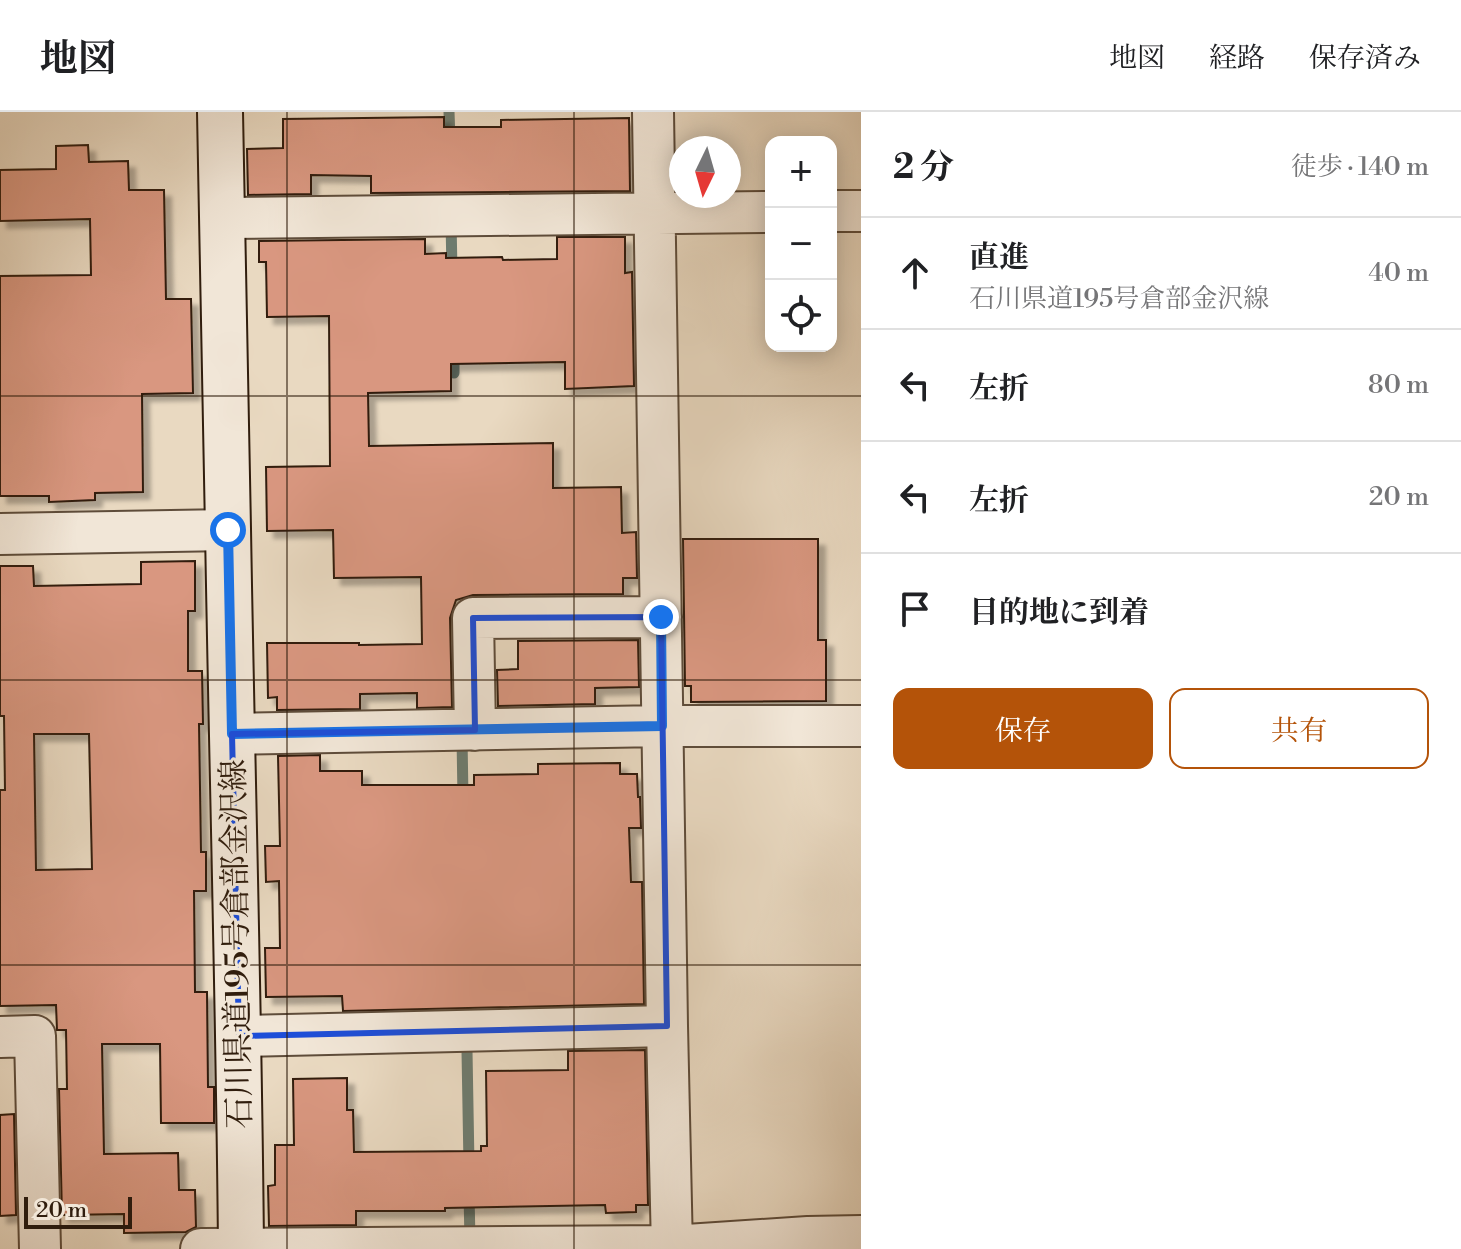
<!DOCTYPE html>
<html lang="ja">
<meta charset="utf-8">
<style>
:root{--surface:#fff;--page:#f6f6f6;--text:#202124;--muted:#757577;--line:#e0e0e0;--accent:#b45309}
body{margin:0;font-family:"Libre Bodoni","Noto Serif JP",serif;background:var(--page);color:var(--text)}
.controls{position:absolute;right:24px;top:24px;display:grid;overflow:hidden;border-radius:16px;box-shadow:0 4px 20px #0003}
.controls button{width:72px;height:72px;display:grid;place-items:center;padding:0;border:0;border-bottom:2px solid var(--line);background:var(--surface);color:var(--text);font:40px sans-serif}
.compass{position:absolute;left:669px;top:24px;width:72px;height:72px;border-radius:50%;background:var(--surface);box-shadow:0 4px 20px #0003;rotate:185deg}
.scale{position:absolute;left:24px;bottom:20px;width:108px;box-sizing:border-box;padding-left:8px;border:4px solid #301d0d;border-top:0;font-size:22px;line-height:28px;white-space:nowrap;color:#301d0d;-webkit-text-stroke:6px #f1e6d7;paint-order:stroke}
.stop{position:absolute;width:24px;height:24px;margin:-18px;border:6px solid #1a73e8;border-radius:50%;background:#fff}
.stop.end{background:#1a73e8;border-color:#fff;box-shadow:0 2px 8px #0008}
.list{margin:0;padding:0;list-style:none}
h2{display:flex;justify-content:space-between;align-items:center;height:104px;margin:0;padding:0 32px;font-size:34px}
h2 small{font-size:26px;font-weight:400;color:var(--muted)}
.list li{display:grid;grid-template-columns:52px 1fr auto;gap:24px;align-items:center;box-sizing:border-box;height:112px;padding:0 32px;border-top:2px solid var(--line)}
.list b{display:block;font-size:30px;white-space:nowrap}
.list p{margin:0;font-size:26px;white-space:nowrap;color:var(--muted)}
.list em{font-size:26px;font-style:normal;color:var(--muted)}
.actions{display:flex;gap:16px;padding:24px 32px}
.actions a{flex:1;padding:18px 0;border:2px solid var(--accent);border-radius:16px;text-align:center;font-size:28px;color:var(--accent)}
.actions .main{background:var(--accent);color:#fff}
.icon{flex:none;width:44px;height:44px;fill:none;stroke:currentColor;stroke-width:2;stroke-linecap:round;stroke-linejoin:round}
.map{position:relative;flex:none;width:861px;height:1137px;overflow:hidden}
header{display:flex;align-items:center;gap:48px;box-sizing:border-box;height:112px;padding:0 40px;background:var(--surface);border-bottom:2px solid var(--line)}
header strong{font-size:38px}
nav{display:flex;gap:44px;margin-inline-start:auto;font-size:28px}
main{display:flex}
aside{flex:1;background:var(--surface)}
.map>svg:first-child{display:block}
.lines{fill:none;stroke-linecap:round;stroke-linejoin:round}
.stream{stroke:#6e7b6e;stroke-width:11}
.building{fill:#d99780;stroke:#301d0d;stroke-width:2;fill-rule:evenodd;filter:url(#shadow)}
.street-casing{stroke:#5e4c3a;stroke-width:44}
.secondary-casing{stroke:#301d0d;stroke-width:48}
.street{stroke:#f1e6d7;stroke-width:40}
.secondary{stroke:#f1e6d7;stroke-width:44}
.route{stroke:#1a73e8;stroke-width:10}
.marked{fill:none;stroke:#1d4ed8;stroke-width:6;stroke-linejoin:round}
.grid{fill:none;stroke:#301d0d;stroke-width:2;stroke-opacity:0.55}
.labels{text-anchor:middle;stroke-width:6;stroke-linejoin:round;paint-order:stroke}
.street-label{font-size:32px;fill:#301d0d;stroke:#f1e6d7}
</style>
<header>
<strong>地図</strong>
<nav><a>地図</a><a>経路</a><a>保存済み</a></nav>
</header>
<main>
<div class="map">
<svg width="861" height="1137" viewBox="0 0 861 1137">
<defs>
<filter id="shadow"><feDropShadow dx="7" dy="7" stdDeviation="2" flood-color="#0004"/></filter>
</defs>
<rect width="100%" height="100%" fill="#e9d9c1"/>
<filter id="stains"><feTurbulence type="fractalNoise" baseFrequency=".0025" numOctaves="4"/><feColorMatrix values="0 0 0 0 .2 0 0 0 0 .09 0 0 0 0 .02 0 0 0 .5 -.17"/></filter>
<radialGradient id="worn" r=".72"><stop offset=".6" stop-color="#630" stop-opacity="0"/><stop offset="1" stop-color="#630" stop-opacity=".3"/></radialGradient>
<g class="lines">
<path class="stream" d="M 449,0 L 450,27
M 451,109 L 452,159
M 454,237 L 454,261
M 462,626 L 463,685
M 466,882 L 469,1053
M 469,1082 L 470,1129"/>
</g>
<path class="building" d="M 444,5 L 444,15 L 501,15 L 501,8 L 629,6 L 630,79 L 371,81 L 371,64 L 311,63 L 311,82 L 248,83 L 247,37 L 283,36 L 283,7 Z
M 88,33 L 89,50 L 128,49 L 129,78 L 164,78 L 166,187 L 191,187 L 193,281 L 142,282 L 143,380 L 95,381 L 95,388 L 49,390 L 49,384 L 0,384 L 0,164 L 91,163 L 90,107 L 0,109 L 0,58 L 56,57 L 56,34 Z
M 557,125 L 625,125 L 625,161 L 632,160 L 634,274 L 565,277 L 565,250 L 451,252 L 451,279 L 368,281 L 369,334 L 553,331 L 553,376 L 621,375 L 622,421 L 636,420 L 637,466 L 623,466 L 623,482 L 473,483 L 456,488 L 450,506 L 452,595 L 417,596 L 417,581 L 360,582 L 360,597 L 277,598 L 277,585 L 268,586 L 267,531 L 359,531 L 359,533 L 422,532 L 421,465 L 334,466 L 333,418 L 267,419 L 266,355 L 330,354 L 329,204 L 267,205 L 266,150 L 259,150 L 259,129 L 425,127 L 425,142 L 446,141 L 446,146 L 502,145 L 503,148 L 557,147 Z
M 683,427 L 818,427 L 818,528 L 826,528 L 826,589 L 691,590 L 691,574 L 685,574 Z
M 195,449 L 195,499 L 188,499 L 188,559 L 202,559 L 203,612 L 199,612 L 201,740 L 206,740 L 206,779 L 194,779 L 195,880 L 207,880 L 208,975 L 214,975 L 214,1011 L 161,1011 L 160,932 L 102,932 L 104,1042 L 178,1041 L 179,1078 L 195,1078 L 196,1115 L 186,1120 L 124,1121 L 124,1102 L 62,1103 L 59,977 L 67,977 L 66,918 L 57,918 L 56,893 L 0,894 L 0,678 L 5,678 L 4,604 L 0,604 L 0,454 L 33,454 L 34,474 L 141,472 L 141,450 ZM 34,622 L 89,622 L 92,757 L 36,758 Z
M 638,528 L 639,575 L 595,576 L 595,592 L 498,594 L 497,558 L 518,557 L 518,529 Z
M 320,643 L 320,659 L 362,659 L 362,673 L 474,673 L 474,663 L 538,662 L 538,652 L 620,651 L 620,662 L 637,662 L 638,685 L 640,685 L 641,716 L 629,716 L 631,770 L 642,770 L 644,892 L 343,899 L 342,884 L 266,885 L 265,836 L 280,836 L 279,769 L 266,770 L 265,734 L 280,734 L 278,644 Z
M 645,938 L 648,1093 L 636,1093 L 636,1100 L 606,1101 L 605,1093 L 445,1096 L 445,1099 L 356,1099 L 356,1113 L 269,1114 L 268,1074 L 275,1073 L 275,1033 L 294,1033 L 293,967 L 347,966 L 347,998 L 353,998 L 354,1040 L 481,1039 L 481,1034 L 487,1034 L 486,959 L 568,958 L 568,939 Z
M 14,1002 L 16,1103 L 0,1104 L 0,1003 Z"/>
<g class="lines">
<g class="street-casing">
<path id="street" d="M 653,0 L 667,914 L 672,1137
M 831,99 L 861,99
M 223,106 L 771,100
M 0,422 L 228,418
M 475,618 L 473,506 L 661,505
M 232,622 L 662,614 L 861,614
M 239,924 L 667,914
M 0,925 L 35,924 L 40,1137
M 201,1137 L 672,1134 L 808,1125 L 861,1124"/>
</g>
<g class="secondary-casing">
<path id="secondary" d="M 220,0 C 223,139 226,278 228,417 C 232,657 239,897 241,1137"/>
</g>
<use href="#street" class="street"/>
<use href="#secondary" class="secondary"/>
</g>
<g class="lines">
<path class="route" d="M 228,418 L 232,622 L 662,614 L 661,505"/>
</g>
<path class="marked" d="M 661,505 L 667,914 L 239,924 L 232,622 L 475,618 L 473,506 Z"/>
<path class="grid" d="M 287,0 L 287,1137M 574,0 L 574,1137M 0,284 L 861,284M 0,568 L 861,568M 0,853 L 861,853"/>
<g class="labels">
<g class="street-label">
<text transform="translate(236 832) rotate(-91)" y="11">石川県道195号倉部金沢線</text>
</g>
</g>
<rect width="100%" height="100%" filter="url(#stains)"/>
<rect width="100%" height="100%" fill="url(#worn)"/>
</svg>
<div class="controls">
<button>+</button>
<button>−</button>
<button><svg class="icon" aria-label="locate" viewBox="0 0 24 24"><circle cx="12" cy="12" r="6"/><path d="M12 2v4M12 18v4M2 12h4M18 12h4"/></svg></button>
</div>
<svg class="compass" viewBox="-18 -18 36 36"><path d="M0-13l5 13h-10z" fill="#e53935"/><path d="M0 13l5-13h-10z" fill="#757577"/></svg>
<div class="scale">20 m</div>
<div class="stop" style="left:228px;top:418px"></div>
<div class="stop end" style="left:661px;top:505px"></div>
</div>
<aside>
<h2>2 分<small>徒歩 · 140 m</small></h2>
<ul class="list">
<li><svg class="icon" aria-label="ahead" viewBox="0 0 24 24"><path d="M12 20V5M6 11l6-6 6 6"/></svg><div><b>直進</b><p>石川県道195号倉部金沢線</p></div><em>40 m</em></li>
<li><svg class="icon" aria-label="left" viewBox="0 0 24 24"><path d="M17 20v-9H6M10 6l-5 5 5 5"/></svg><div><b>左折</b></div><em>80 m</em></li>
<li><svg class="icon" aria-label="left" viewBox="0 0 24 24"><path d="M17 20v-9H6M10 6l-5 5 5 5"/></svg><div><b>左折</b></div><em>20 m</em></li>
<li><svg class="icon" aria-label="arrive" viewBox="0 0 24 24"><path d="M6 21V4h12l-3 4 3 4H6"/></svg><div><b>目的地に到着</b></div></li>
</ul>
<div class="actions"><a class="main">保存</a><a>共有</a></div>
</aside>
</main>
